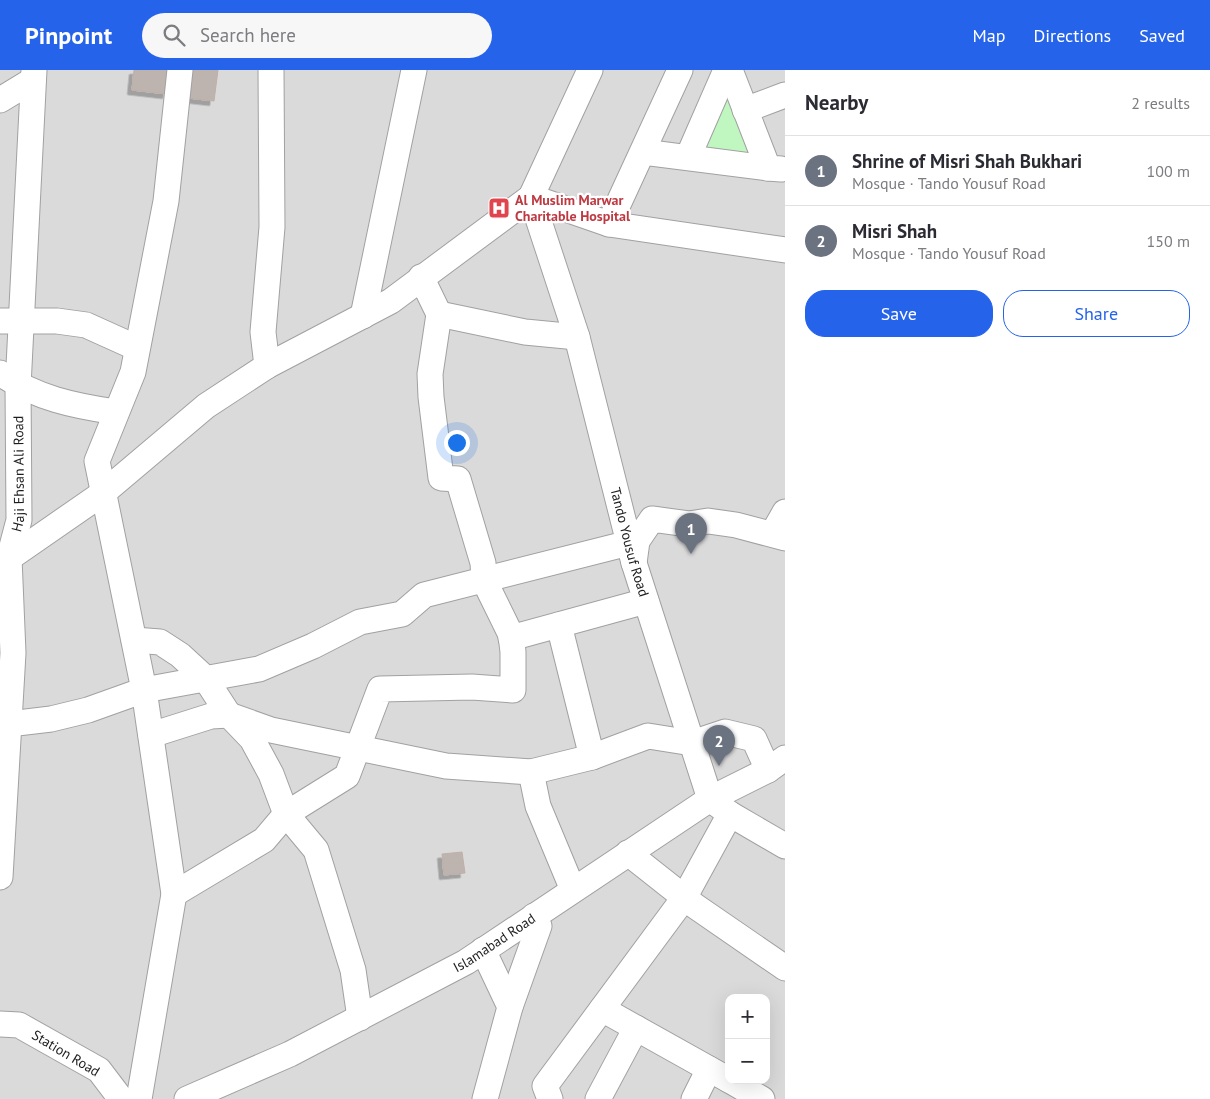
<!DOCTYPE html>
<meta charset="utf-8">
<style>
:root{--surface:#fff;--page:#f7f7f7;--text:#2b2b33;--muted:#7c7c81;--line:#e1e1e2;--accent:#2563eb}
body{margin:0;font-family:"PT Sans",sans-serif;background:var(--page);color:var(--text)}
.controls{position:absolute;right:15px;bottom:15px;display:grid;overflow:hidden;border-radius:10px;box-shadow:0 5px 20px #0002}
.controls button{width:45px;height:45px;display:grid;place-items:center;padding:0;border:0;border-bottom:1px solid var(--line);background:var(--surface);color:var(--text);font:25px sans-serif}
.you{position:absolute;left:456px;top:372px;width:18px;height:18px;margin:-12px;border:4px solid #fff;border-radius:50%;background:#1a73e8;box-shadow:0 0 0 8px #1a73e833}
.badge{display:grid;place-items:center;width:32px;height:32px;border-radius:50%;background:var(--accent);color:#fff;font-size:16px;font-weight:700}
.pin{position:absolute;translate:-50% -41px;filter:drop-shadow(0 1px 2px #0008)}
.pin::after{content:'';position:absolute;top:26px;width:18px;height:15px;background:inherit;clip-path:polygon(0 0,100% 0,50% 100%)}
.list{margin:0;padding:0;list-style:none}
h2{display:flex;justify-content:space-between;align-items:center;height:65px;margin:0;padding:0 20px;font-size:21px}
h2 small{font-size:16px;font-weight:400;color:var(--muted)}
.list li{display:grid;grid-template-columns:32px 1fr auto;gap:15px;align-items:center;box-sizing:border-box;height:70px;padding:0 20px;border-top:1px solid var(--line)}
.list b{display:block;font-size:19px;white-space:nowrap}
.list p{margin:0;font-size:16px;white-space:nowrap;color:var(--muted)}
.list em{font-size:16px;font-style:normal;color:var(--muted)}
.actions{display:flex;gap:10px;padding:15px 20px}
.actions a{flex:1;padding:11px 0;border:1px solid var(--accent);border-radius:20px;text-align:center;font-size:18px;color:var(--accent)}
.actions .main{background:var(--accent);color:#fff}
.icon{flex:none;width:28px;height:28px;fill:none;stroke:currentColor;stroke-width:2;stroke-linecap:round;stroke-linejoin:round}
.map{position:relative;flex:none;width:785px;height:1029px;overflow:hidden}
header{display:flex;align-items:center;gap:30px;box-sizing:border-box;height:70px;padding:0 25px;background:var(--accent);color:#fff}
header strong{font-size:24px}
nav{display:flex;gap:28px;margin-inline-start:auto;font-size:18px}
.search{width:350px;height:45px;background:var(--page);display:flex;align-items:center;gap:12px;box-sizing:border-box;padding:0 18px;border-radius:28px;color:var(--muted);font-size:19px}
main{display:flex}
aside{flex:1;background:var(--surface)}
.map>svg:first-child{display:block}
.residential{fill:#dbdada;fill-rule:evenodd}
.park{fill:#c0f7c0}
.building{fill:#beb4af;stroke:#bfafa6;filter:url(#shadow)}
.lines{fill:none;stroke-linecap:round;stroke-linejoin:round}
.minor-casing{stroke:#a1a1a1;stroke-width:27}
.minor{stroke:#fff;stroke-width:25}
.labels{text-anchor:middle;stroke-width:4.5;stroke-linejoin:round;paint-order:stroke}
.health-label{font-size:14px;font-weight:bold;fill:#be3a42;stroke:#fff;text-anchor:start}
.street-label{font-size:14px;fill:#1d1d1d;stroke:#fff}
</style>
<header>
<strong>Pinpoint</strong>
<div class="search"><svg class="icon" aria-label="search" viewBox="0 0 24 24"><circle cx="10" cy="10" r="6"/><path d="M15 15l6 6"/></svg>Search here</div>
<nav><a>Map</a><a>Directions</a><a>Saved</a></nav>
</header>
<main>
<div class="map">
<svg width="785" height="1029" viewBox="0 0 785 1029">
<defs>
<filter id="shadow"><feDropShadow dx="-4.5" dy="4.5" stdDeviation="0" flood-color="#0004"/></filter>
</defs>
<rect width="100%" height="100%" fill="#eee9e3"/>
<path class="residential" d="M 0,0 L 785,0 L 785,1029 L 0,1029 ZM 729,928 L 766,928 L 766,1010 L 729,1010 Z"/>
<path class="park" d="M 726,0 L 768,98 L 688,87 Z"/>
<path class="building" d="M 134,0 L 170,0 L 167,24 L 132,20 Z
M 191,0 L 218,0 L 214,31 L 188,28 Z
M 462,782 L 465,803 L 444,805 L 442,784 Z"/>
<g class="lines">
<g class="minor-casing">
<g id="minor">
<path d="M 730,0 L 768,98 L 781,99"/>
<path d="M 0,30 L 33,10"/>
<path d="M 745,40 L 785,25"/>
<path d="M 643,82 L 768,98"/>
<path d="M 688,87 L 726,0"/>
<path id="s1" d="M 531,127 L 577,267 L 634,493 L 710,729 L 730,744 L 785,776"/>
<path d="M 531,127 L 609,154 L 785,180"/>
<path d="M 609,154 L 680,0"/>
<path d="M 439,244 L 525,262 L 577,267"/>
<path d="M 363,246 L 414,0"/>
<path d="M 0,251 L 57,251 L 86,255 L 137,278"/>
<path d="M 267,296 L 263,262 L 272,157 L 271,0"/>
<path d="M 0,303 C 35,328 75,336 116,342"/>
<path d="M 773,463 L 785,442"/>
<path d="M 2,493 L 103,423 L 206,336 L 267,296 L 391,231 L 531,127 L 590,0"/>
<path d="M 634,493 L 637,471 L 652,449 L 689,454 L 708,451 L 736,455 L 785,468"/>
<path d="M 559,555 L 592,687"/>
<path d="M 511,568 L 646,531"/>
<path d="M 134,570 L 160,572 L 180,585 L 205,608 L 229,645 L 252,669 L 271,704 L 286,744 L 316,780 L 353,900 L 360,948"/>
<path d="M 0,655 L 51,649 L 88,640 L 144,620 L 259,599 L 313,576 L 360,552 L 402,544 L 424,525 L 629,473"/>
<path d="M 151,665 L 211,646 L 229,645 L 271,660 L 300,666 L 446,696 L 531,702 L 592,687 L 648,666 L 692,673 L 725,662 L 754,669 L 768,700"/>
<path d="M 531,702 L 538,736 L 573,820"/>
<path d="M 628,783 L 695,836 L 785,898"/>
<path id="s2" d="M 0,807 L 13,583 L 9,488 L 19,450 L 18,316 L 34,0"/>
<path d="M 174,824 L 264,770 L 286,744 L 347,706 L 380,619 L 472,617 L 513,620 L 513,582 L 511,565 L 484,510 L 483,493 L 458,409 L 441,408 L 431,327 L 430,304 L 439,244 L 421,207"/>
<path d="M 483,880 L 510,937 L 485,1029"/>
<path d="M 510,937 L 539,856 L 534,846"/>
<path d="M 602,939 L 729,1010"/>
<path d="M 0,954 L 19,955 L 99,1000 L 121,1029"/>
<path d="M 729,1010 L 762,1029"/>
<path d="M 139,1029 L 174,824 L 144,620 L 97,391 L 133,302 L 166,131 L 180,0"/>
<path id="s3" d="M 187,1029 L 290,984 L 466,892 L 710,729 L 768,700 L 785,688"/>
<path d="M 550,1029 L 545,1016 L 684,828 L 730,744"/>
<path d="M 598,1029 L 636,958"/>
<path d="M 694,1029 L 709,999"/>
</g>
</g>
<use href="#minor" class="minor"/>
</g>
<defs>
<g id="hospital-square" transform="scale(1.125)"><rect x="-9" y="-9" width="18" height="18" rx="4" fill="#e0444e" stroke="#fff"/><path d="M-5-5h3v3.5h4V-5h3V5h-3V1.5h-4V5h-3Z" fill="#fff"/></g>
</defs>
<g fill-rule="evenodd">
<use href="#hospital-square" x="499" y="138"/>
</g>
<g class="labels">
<g class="health-label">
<text x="515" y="135">Al Muslim Marwar<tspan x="515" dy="16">Charitable Hospital</tspan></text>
</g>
<g class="street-label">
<text dy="5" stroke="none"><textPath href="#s2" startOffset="405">Haji Ehsan Ali Road</textPath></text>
<text dy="5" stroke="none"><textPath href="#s1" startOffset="359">Tando Yousuf Road</textPath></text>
<text dy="5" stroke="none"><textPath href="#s3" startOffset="345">Islamabad Road</textPath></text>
<text transform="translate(66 983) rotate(31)" y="5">Station Road</text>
</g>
</g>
</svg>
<div class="controls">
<button>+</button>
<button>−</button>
</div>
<div class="you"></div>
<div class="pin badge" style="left:691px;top:484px;background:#6b7280">1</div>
<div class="pin badge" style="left:719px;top:696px;background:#6b7280">2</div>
</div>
<aside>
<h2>Nearby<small>2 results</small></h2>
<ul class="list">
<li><span class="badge" style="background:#6b7280">1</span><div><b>Shrine of Misri Shah Bukhari</b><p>Mosque · Tando Yousuf Road</p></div><em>100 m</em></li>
<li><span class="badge" style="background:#6b7280">2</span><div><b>Misri Shah</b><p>Mosque · Tando Yousuf Road</p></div><em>150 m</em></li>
</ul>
<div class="actions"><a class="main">Save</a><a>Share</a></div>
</aside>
</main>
